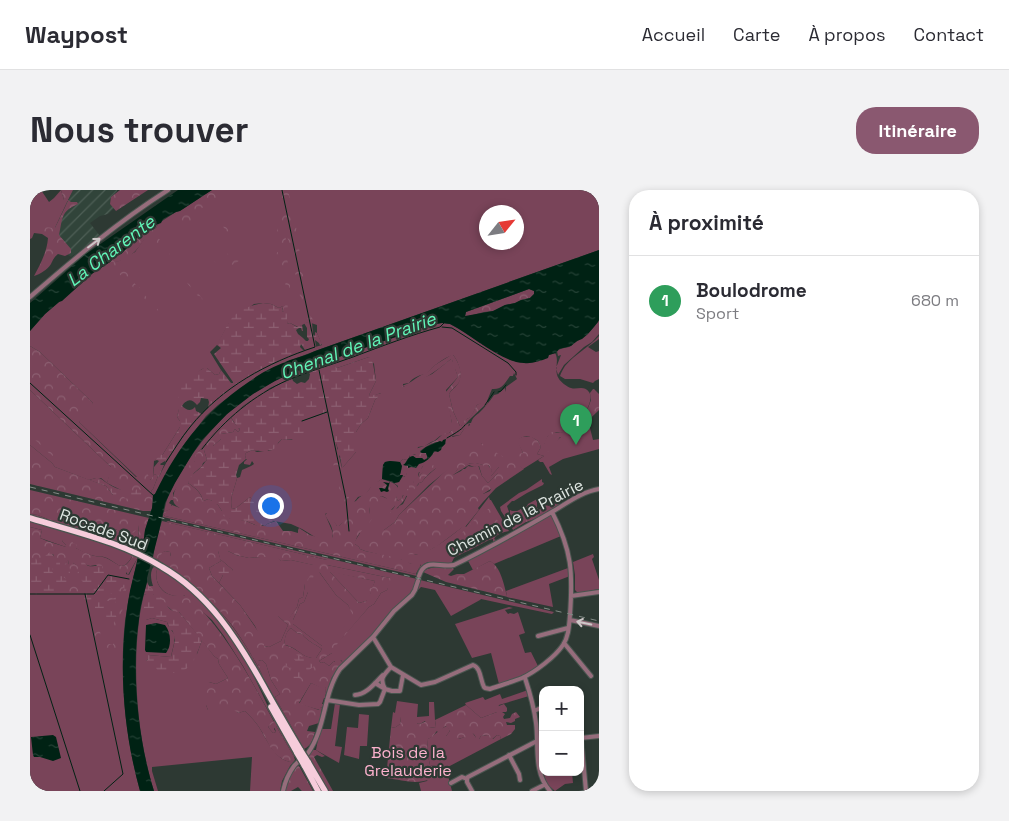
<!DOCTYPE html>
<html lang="fr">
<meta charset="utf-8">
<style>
:root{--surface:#fff;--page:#f2f2f3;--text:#2b2b33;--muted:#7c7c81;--line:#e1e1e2;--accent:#8a5870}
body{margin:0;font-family:"Space Grotesk",sans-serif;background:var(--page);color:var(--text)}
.controls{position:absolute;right:15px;bottom:15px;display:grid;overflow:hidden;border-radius:10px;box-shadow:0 2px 8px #0003}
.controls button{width:45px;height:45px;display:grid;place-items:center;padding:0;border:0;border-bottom:1px solid var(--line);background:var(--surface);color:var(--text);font:25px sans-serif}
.compass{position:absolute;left:449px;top:15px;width:45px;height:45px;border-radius:50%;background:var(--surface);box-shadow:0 2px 8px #0003;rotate:60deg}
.you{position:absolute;left:240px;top:315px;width:18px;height:18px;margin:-12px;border:4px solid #fff;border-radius:50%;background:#1a73e8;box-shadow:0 0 0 8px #1a73e833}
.badge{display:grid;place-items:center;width:32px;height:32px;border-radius:50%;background:var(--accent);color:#fff;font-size:16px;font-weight:700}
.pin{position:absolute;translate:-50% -41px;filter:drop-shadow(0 1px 2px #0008)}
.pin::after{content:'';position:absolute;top:26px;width:18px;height:15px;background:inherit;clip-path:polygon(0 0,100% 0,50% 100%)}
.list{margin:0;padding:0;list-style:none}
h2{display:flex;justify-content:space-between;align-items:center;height:65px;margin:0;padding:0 20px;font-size:21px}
h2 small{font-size:16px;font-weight:400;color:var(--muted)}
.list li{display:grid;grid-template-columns:32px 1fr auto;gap:15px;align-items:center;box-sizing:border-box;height:90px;padding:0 20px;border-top:1px solid var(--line)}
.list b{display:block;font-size:19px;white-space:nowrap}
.list p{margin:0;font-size:16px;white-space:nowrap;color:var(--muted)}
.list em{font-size:16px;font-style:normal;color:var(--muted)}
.map{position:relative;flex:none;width:569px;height:601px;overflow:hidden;border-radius:20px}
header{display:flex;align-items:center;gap:30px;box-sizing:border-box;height:70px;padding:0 25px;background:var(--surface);border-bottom:1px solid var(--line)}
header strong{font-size:24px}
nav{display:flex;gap:28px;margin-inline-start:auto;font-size:18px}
.intro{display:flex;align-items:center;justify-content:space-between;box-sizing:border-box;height:120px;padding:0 30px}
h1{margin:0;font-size:35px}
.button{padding:12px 22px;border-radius:20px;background:var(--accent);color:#fff;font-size:18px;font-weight:700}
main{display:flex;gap:30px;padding:0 30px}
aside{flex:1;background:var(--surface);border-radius:20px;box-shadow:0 2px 8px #0003}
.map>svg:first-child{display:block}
.industrial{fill:url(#industrial-furrows)}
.green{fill:#794459;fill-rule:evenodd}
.forest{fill:url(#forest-crowns);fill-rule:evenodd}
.wetland{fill:url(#wetland-marsh)}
.water{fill:url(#water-ripples);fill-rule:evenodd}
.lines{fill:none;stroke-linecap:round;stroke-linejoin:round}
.stream{stroke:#002214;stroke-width:1}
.minor-casing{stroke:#49554f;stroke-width:6}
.highway-casing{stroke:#49554f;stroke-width:8}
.minor{stroke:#966d7c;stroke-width:4}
.highway{stroke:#f6ccdb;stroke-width:5.5}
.rail{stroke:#828b86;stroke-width:1;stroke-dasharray:6 6;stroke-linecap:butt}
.highway-bridge-casing{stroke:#49554f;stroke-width:8;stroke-linecap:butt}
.highway-bridge{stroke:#f6ccdb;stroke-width:5.5}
.oneway{stroke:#cdc8c8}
.labels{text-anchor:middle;stroke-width:4.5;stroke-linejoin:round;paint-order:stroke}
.street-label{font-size:16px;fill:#dfe6e2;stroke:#2d3933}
.park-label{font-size:16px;fill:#fdb2ce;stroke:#2d3933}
.water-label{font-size:18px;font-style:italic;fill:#61f6b8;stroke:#2d3933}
</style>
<header>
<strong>Waypost</strong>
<nav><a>Accueil</a><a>Carte</a><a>À propos</a><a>Contact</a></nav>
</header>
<div class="intro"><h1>Nous trouver</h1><a class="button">Itinéraire</a></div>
<main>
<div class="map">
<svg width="569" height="601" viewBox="0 0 569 601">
<defs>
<pattern id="industrial-furrows" width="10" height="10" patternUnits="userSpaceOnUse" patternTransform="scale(1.25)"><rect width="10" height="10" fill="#31443a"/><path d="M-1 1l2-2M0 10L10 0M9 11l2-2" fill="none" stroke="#4e5f56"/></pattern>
<pattern id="forest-crowns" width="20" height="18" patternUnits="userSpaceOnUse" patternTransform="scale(1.25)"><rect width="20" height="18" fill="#794459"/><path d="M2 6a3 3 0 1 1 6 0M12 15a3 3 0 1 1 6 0" fill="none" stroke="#8c5f71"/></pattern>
<pattern id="wetland-marsh" width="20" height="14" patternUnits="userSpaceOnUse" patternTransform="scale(1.25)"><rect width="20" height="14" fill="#794459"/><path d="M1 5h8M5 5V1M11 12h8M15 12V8" fill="none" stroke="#8c5f71"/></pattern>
<pattern id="water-ripples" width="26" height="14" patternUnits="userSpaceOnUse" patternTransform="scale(1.25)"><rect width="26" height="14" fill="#002214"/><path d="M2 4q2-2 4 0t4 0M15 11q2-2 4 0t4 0" fill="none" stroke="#254236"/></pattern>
</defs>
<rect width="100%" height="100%" fill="#2d3933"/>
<path class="industrial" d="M 43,0 L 87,0 L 87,1 L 81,7 L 80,14 L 84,18 L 78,24 L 70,26 L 60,33 L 70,46 L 41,67 L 33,61 L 23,42 Z"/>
<path class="green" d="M 10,0 L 11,0 L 19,12 L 24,8 L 31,0 L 34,10 L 38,10 L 23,42 L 0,41 L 0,6 Z
M 182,0 L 563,0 L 569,13 L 569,60 L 285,161 L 259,171 L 229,185 L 188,215 L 176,226 L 153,256 L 125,304 L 123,305 L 121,301 L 123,299 L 128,286 L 129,287 C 153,236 196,193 248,170 C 262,164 277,159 292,155 L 287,143 L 287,135 L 278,132 L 268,137 L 260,133 L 257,134 C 258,125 252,125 253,116 L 249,118 L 241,114 L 233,113 L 224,114 L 199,133 L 187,155 L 180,162 L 191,180 L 189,184 L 185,185 L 177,178 L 172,179 L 166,184 L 149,211 L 149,219 L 147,227 L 150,231 L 150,237 L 133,264 L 124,271 L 123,287 L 120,290 L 107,287 L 49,232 L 63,213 L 10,162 L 0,156 L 0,141 L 15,124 L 63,83 L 80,72 L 89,71 L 105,62 L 120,41 L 126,38 L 129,33 L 146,22 L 150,21 ZM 457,22 L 487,22 L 487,52 L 457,52 Z
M 569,130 L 569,144 L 562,152 L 554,157 L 534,175 L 528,185 L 526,178 L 531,165 L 528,166 L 527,161 C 531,158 535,158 539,157 C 541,156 544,153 546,152 C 555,146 563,140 569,130 Z
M 412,133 L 420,134 L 429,139 L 467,163 L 519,165 L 525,163 C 530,171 523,180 529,189 C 530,191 537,197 541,198 C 547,200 554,195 559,202 C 565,210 552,230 545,236 C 541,239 536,241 531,243 L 526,242 L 518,246 L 514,255 L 525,252 L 532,246 L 541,245 L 551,238 L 558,230 L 563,250 L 569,249 L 569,259 L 533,269 L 519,277 L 522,285 L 520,284 L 513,272 L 510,272 L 508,270 L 514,266 L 507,264 L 511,257 L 508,251 C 502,246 492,244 488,251 L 493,263 C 491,269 487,275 494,279 L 466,298 L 453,312 L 453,304 L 460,301 L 468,283 L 458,293 L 452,286 L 449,276 L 444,277 L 439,275 L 421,286 C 427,279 436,272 446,273 C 450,274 453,275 458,275 L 462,280 L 461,286 L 469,277 L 451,253 L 399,295 L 369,325 L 365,332 L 354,340 C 361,345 378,362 384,364 C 395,367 426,343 434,335 L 436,337 L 459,307 L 460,310 L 461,310 L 479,341 C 473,342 467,344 464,349 L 466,350 L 463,352 L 463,349 L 459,350 L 438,361 C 437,361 425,367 424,368 L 421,374 L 398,372 L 394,374 L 388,380 L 391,375 L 389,373 L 381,374 L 372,370 L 335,361 L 330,359 L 329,357 L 325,354 L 325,351 L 330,343 L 324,335 L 322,335 L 324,332 L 322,325 L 323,323 L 339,324 L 340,317 L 351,306 L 358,309 L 365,316 L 361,320 L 368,318 L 369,316 L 373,314 L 377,306 L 373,305 L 372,308 L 368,311 L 366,307 L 368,296 L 364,293 L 369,292 L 373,286 L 375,287 L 377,283 L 380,282 L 384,292 L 377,302 L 388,295 L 389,293 L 392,292 C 395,287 401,283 406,278 C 400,280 392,281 389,287 L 388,287 C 390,278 397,271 403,264 L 403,263 L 413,256 L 422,247 L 430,245 L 434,239 L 440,235 L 439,233 L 441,233 C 443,227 445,226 449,223 C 454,218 460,211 464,205 L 468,204 L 475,198 L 476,202 L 476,197 L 487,189 L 484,183 L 483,186 L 480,186 C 475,193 472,200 462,199 L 457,211 L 447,215 C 444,220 443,227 437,229 L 431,236 L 430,236 L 423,221 L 419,204 C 421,200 425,198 427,195 C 434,187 429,172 423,165 C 414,168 402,176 397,184 C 391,184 382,188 379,193 L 373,194 L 373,197 L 402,184 L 421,169 L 422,169 L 428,187 L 416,200 L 422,233 L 422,240 L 419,243 L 410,246 L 404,251 L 401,252 L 395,256 L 388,257 L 386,264 L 379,266 L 380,267 L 377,270 L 373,269 L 370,272 L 360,271 L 355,272 L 353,275 L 352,289 L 342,296 L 335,305 L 328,307 L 315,324 L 315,330 L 309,336 L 307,336 L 297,323 L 295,324 L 303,343 L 302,348 L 290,349 L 285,347 L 272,339 L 261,334 L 244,331 L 236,329 L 230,325 L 226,315 L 220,307 L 206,318 L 202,319 C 199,308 205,298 207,288 L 210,287 L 212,280 L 221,276 L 224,274 L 222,271 L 220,275 L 214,274 L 214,272 L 217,269 L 216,269 L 215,265 L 216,263 L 222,260 L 227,262 L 242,260 L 252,249 L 262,250 L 272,231 L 298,222 L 310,278 L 313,277 L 326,262 L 326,242 L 331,234 L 338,228 L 345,210 L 351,203 L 340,207 L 339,205 L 346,191 L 344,174 L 339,167 L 307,178 L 302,175 L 298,175 L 278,182 L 273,183 L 240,198 L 213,216 L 187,239 L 166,265 L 165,271 L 143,303 L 143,310 L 141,310 L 139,313 L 142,315 L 141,315 L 141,319 L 134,322 C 137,303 148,287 158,271 C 182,234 216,202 258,185 C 272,179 288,175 304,169 C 336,157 368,146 400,135 Z
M 569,146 L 569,149 L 558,157 L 566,162 L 569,161 L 569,189 L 565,191 L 563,193 L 550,189 L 535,189 L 530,186 C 531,183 533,179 535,176 C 545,164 559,157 569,146 Z
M 0,200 L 82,278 L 77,293 L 71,288 L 66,288 L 59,290 L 25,277 L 22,273 L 0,255 Z
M 512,289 L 512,292 L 514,293 L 513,295 L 497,303 L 484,311 L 482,311 L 477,316 L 480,325 L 480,320 L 482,321 L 487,321 L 497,316 L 498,318 L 496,327 L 496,332 L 483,340 L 482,338 L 488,331 L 488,325 L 485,324 L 477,330 L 471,321 L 470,317 L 489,303 L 496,300 Z
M 0,324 L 8,325 L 20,330 L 33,331 L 78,342 L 85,339 L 93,342 L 109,333 L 108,349 L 104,354 L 104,359 L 75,348 L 0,325 Z
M 133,324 L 135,326 L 386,384 L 387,386 L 133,327 Z
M 520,324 L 523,326 L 531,346 L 464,374 L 460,371 L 443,380 L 437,369 Z
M 0,331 L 41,343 L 100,363 L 103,365 C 91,386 88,371 74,367 C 71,366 68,367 65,366 C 60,365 51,362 46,358 C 41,354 42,352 34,350 L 32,351 L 36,355 L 36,357 L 10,348 L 12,340 L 0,337 Z
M 138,331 L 387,389 L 387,390 L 383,401 L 363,420 L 339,449 L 313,473 L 311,470 L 303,472 L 299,476 L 294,472 L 291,473 L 289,471 L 302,463 L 302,459 L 339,417 L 344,414 L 351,403 L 357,400 L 360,388 L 297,375 L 297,370 L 136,332 Z
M 135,361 L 140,362 L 141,367 L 137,374 C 153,386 170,399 184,415 C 204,435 220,461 233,486 L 230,477 L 228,474 L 228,471 L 232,470 L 236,474 L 241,490 L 250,504 L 245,507 L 274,559 L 273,559 C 245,511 221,459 184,416 C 168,398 148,383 128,370 L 131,363 Z
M 188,361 L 198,361 L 206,365 L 219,368 L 230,367 L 248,367 L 251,371 L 261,370 L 284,375 L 306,405 L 318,415 L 324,426 L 299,455 L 297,457 L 292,456 L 263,434 L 263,430 L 270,414 L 274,412 L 278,402 L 275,394 L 273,407 L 269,409 L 267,417 L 259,429 L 248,426 L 258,435 L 251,451 L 239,457 L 234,456 L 225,436 L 210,415 L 189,393 L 193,385 L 203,380 L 190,369 Z
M 563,364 L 564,367 L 562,369 L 569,390 L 569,399 L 548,403 L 545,400 L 545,385 L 543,372 Z
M 108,367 C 103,389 98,409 95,431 C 89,488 95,546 110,601 L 0,601 L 0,369 L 96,382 L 96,384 L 99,385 Z
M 128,377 C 165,399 195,433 216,471 C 225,488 233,506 241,523 C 248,538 257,552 265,567 L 264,567 L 246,536 L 244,539 L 246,542 L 243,543 L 238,537 L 244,531 L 213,476 L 194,446 L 182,430 L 154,405 C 150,405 144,406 141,405 C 129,401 123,388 128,377 Z
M 538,378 L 540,386 L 519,394 L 523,417 L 477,407 L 476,401 Z
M 299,381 L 345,391 L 339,408 L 336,411 L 329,413 Z
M 390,390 L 524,422 L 522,424 L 451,409 L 450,410 L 421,426 L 405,400 L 391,397 L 388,400 Z
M 114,404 L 116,405 L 116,430 L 122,428 L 137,432 C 138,437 142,440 144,444 C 146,451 142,460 141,467 L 118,465 L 118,469 L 116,471 L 167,464 L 172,450 L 184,466 L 188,469 L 189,474 L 198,488 L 186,494 L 179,492 L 176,515 L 178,520 L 205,520 L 208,523 L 215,521 C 220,526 225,531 229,537 C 237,550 244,568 260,572 L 260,576 L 252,591 L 250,601 L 220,601 L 222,567 L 122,577 L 122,581 L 128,601 L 124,601 C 108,550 102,484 109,431 C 110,422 112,413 114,404 Z
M 479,417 L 483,418 L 475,420 L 478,424 L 480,423 L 484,424 L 488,422 L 495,443 L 489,445 L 495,463 L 501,462 L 508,476 C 498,486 482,490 469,494 L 461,463 L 442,468 L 425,434 Z
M 261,438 L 267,443 L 272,444 C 277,451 285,454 292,459 L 286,468 C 272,469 269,458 255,455 C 254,449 256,441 261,438 Z
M 281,493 L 293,498 L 295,496 L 296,498 L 295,508 L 294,508 L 292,514 L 294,514 L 292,518 L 291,517 L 290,520 L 269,514 Z
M 498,500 L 499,506 L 469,515 L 467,522 L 451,528 L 436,515 L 435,513 L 453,507 L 455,510 L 470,504 L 472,509 Z
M 367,511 L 388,514 L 387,527 L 399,526 L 399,512 L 404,512 L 405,530 L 406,537 L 399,538 L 395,531 L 390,534 L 388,533 L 386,535 L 371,527 L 370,534 L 366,537 L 361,538 L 363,522 L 365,523 Z
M 305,513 L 310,514 L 305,556 L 312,557 L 309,573 L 286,560 L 290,539 L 301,539 Z
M 329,524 L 339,525 L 337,556 L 330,556 L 329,569 L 314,565 L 317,537 L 328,538 Z
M 417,536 L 420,541 L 416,546 C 426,551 433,550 440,542 L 442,542 L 447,549 L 447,552 L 451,546 L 458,545 L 463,549 L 467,545 L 470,546 L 471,549 L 416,578 L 422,601 L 391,601 L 389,593 L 397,591 L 404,576 L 400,575 L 398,566 L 397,564 L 398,549 C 405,545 409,539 417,536 Z
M 513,582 L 542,582 L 543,593 L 535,594 L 525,601 L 517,594 Z"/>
<path class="forest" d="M 31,0 L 43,0 L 38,10 L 41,12 L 47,12 L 48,14 C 30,22 33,28 29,45 L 41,59 L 41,63 L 35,66 L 28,64 C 24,67 23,70 21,74 C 17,80 10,84 4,86 C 10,75 17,62 18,48 L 12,44 L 4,43 L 2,48 L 0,49 L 0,41 L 4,41 L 12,37 L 25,38 L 38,11 L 34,10 Z
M 90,0 L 118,0 L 86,21 L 80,14 L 81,7 Z
M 182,0 L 201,0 L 184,11 L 202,47 L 201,49 L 182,19 L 175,16 L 161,25 L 163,42 L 160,44 L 158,42 L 152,45 L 150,44 L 144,24 L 150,21 Z
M 246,0 L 258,0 L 269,51 L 267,55 L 269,58 C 270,67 274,77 274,87 C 275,94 275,101 279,107 L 274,113 L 272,113 L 270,107 L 269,92 L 264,81 L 258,49 L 256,46 L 255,60 L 260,82 L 260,99 L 257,121 L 255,122 L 252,121 L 255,113 L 254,113 L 253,103 C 258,94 255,77 249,69 L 245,69 L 243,71 L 241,71 L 240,69 L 250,60 L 246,47 L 250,28 Z
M 129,33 L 126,38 L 123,40 L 141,66 L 145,70 L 146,73 L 174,111 L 173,112 L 122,51 L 121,45 L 119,44 C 108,57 103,69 85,72 C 93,80 104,82 105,94 L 110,98 L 117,108 L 132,124 L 131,125 L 117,111 L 106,103 L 103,97 L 81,76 L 84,72 L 80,72 L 85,66 L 91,64 L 116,39 Z
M 205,53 L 212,64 L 215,74 L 212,74 L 210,70 C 199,78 198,76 186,73 L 184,71 L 201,62 Z
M 499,99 L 504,101 L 504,104 L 500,108 L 491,110 L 485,113 L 475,115 L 463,121 L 454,122 L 435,127 L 436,122 Z
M 0,156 L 10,162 L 63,213 L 60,223 L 49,232 L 106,287 L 117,282 L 120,290 L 125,284 L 128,286 L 123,299 L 121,301 C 125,307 124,315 121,321 L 113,321 L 0,294 L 0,255 L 22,273 L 25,277 L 76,296 L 83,305 L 105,301 L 93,301 L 77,293 L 81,277 L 0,200 Z
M 421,165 L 423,165 C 429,172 435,187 427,195 C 424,198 421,200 419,204 L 423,221 L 430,236 L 431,236 L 435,230 C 443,227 443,221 447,215 L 456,210 L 458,213 L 455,216 L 455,215 C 448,222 440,228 434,236 L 439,233 L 438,238 L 434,239 L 430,245 L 422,246 L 423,248 L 421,251 L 418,252 L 416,254 L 415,252 C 406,250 397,256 390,261 L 392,263 L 396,263 L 397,266 L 397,268 L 394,270 L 392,268 L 385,268 L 383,266 L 380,267 L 380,264 L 384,265 L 386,264 L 385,259 C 388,258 391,257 394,256 C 395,256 404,251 405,251 C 411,247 411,243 419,243 L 422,240 L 422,233 L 415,203 L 428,187 L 425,179 L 423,177 L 423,172 L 422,170 L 421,169 C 406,181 391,193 372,197 L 372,196 C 374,195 377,194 379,193 C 386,189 389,185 397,183 C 403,175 412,171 421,165 Z
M 563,199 L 564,199 L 569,204 L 569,220 C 558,230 545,248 530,247 L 520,261 L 516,262 C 511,255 516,248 521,242 L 531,243 L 545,235 L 551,229 L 558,218 L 561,210 L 560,203 Z
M 200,226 L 203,231 L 210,240 L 208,242 L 205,239 L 203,242 L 191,244 L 191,249 L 183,256 L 176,256 L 176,252 L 187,239 Z
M 0,235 L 12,246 L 31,260 L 26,267 L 21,265 L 0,245 Z
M 492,247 L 502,247 L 508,251 L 511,257 L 507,264 L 514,266 L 493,279 L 490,276 L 490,272 L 486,267 L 487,264 L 493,263 L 487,251 L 490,248 Z
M 305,253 L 306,253 C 311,273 315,293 320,313 L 326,311 C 331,304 341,303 342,292 L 347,292 L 352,289 C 360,292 370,293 369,304 L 366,307 L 368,311 L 372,308 L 375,302 L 377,303 C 375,314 366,316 363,324 L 361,324 L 360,323 L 365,316 L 360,315 C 358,310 357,307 351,306 L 349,309 L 351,311 L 348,315 L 346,314 L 343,317 L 340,317 L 339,324 L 342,329 C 336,338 326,343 325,354 L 329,357 L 330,359 L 335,361 L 369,368 L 372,370 L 377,370 L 378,372 L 381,374 L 384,372 L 388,373 L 390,369 C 393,374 388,379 386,384 L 135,326 L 133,324 L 134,322 L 140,319 L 140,317 L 142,315 L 150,318 C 148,317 145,315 144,313 C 139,303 156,282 161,273 L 165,271 C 164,265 167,263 171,259 L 174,260 L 177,270 L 173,273 L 172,276 L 164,283 L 158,293 C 165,298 171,302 173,311 L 179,309 L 188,315 L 192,321 L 199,328 L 216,331 L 225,335 L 235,336 L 237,334 L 246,331 L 253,341 L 261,341 L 268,343 L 268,340 L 269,338 L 280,345 L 290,348 L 293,347 L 302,348 C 305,340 299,332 295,325 L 297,323 L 299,323 L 307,336 L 309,336 C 318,329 314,319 312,310 C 311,305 312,303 309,298 L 309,293 L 311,292 L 310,286 L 307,276 L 304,277 C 302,270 305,270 305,263 L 302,260 Z
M 445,253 L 451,253 L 477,269 L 477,272 L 470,277 L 469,277 L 461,286 L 460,285 L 462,280 L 460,279 L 460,277 L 458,275 L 454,277 L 453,275 C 438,270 439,275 427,280 L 423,285 L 431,281 L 433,279 L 435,279 L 438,276 L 444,277 L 448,275 L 452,286 L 458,293 L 479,272 L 482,270 L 488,273 L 489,276 L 484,284 L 453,304 L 453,312 L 448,318 L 449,320 L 435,337 L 434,336 L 406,357 C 401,358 398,363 393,364 C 388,365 390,364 385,364 C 369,365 354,362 338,358 L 338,352 L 350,341 L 354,340 L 365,332 L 369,325 Z
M 373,269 L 377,270 L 374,275 L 381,277 L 399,269 L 397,272 L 398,274 L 396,276 L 395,275 L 392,277 L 391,282 L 389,282 L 388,285 L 388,287 L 389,287 C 392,282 398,277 403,275 L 406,278 C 401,282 395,287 392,292 L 389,293 L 382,302 L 379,303 L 377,302 L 377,299 L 379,299 L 379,294 L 384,292 L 380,290 L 379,285 L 380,283 L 377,283 L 376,287 L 373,286 L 372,285 L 369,289 L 364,292 C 369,287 374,280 370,272 Z
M 0,300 L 119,328 L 115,340 L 114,348 L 108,361 L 104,359 L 104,354 L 108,349 L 109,335 C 103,348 97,344 85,339 L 84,343 L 79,342 L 83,345 L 83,348 L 75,347 L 33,331 L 20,330 L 8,325 L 0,324 Z
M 507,309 L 507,318 L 509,320 L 515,315 L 519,316 L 522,310 L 525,311 L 527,310 L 530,314 L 505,329 L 496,332 L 496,327 L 497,325 L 494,324 L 493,322 L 498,318 L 497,316 L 498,314 Z
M 461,317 L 463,318 L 465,324 L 465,328 L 468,331 L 472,341 L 464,345 L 460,345 C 455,350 447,351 443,357 L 439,357 C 434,361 426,361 424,366 L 420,367 L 412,364 L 445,329 Z
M 132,331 L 297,370 L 297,375 L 360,388 L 361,391 L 357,400 L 351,403 L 344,414 L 339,417 L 303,459 L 302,463 L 289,471 L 291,473 L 294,472 L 299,476 L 303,472 L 305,472 L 304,467 L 307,466 L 313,473 L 302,487 L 296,504 L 295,505 L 296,498 L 295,497 L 293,499 L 281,493 L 269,513 L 289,520 L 291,517 L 292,518 L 289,533 L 279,536 L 277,541 L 285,542 C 283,549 281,556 274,559 L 245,507 L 250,504 L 241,490 L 236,474 L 232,470 L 228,471 L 228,474 C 231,477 231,480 235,483 L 233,486 C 220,461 204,434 183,414 C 169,399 153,386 136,374 L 137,368 L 141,366 L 140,362 L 135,361 L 132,363 L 128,370 L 123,368 L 126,350 ZM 188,361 L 198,361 L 206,365 L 219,368 L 230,367 L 247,367 L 251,371 L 261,370 L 283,375 L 286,381 L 290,383 L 306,405 L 318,415 L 323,426 L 297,456 L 292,456 L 263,434 L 263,430 L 270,414 L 274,412 L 282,392 L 284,384 L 281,384 L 275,394 L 273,407 L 269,409 L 267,417 L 259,428 L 257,426 L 249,423 L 248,426 L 258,435 L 251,451 L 239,457 L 234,456 L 234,450 L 210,415 L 182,386 L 179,378 L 191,371 ZM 300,382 L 345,391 L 342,398 L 340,398 L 339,400 L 341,402 L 336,411 L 329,413 ZM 261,438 L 267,443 L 272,444 C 277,451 285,454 292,459 L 286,468 C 273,469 268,458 255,455 C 254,450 256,441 261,438 Z
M 0,337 L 12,340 L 10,348 L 17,351 L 36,357 L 36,355 L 32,351 L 33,350 L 41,350 L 43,353 L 47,355 L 46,358 C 52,361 59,365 65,366 C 68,367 71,366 73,367 C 88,371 92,386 103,365 L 108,367 L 98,385 L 96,382 C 89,388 84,384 77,385 L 66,375 L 60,376 L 48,372 L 43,373 L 51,377 L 46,385 L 54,393 L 56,392 L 57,394 L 53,404 L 25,405 L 25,402 L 28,393 L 40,393 L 33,387 L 40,383 L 38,370 L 33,378 L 30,385 L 23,383 L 21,380 L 25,376 L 25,369 L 23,364 L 8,374 L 0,369 Z
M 460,371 C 471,377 474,395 477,406 L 479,402 L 484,403 L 482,408 L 416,392 L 393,382 C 401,375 413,378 423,378 L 424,379 L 418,385 L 421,386 L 427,384 L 434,384 Z
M 125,376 L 128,377 C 123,388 129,402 141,405 C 145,406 149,404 153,405 C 158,406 164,412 168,416 C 200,450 222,491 244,532 L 238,537 L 243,543 L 246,542 L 244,536 L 246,536 L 264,567 L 265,570 L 260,576 L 260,572 C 242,567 238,551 229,537 C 225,531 220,526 215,521 L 208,523 L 204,520 L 178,520 L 176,515 L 176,494 L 179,492 L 186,494 L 198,488 L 189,474 L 188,469 L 184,466 L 149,422 L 144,422 L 123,404 L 119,398 L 119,396 L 123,396 C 121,390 119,380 125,376 Z
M 88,394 L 95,398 C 96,401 94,405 91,407 L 94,409 L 92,422 L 90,425 L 92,427 L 89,438 L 90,443 L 89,444 L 88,458 L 85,461 L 79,463 L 69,459 L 61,431 L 63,427 L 65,426 L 67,428 L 73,455 L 75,456 L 79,454 L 83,455 L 84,431 L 87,427 C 82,419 86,415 86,408 L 79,411 L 75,411 L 73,406 L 76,403 L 85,404 L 90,403 L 87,397 Z
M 474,514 L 477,518 L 477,521 L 476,522 L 472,522 L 475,524 L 473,527 L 474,529 L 480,528 L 482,524 L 486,522 L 490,527 L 485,529 L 485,531 L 481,533 L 476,532 L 477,535 L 485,535 L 485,539 L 481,544 L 471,549 L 470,546 L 467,545 L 461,550 L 458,545 L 451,546 L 449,549 L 449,555 L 447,555 C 446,550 447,544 440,542 L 441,548 L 438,550 L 435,547 L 428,549 L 424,552 L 421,549 L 413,555 L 410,551 L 411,548 L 416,546 L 420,541 L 416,536 L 413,538 L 411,544 L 409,544 L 407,541 L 402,547 L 398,549 L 397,564 L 398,566 L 400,575 L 404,576 L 411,575 L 413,580 C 395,598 379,591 356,588 L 361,538 L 366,537 L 370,534 L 371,527 L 378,526 L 386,530 L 387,534 L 388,533 L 390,534 L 399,530 L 399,538 L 406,537 L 405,530 L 436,515 L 451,528 L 467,522 L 466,517 Z
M 281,560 L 286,560 L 295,566 L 292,567 L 287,565 L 284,567 L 303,601 L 298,601 L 278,567 L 278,565 Z
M 267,575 L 269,576 L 283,601 L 272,601 L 268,597 L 261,601 L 253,601 L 259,587 Z"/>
<path class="wetland" d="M 233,113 L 241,114 L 249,118 L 253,116 L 254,113 L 255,113 L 255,116 L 253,117 L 252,121 L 257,123 L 257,134 L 260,133 L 267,137 L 272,135 L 273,141 L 272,141 L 271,138 L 269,138 L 266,140 L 268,144 L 273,148 L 276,151 L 278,151 L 279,149 L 277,147 L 277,138 L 274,133 L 278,132 L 277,122 L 286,133 L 282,133 L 283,144 L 284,146 L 285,145 L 285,142 L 287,143 L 292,154 L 290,155 L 289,153 L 285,150 L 286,157 L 275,160 L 271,154 L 270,157 L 274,161 C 235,173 208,191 178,218 L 179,212 L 178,209 L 171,208 L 170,212 L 167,215 C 162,208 156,209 152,216 C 156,220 161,222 165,217 L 166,221 L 172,224 L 153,246 L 136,273 L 135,271 L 130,274 L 131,275 L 134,275 L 129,287 L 125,284 L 123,287 L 124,277 L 129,271 L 127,270 L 124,271 L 129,266 L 133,264 L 150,237 L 150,231 L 147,227 C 150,217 148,212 149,203 C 151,191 165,183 174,178 L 177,178 L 185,185 L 189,184 L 191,180 L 201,193 L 203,193 L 203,192 L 184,164 L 191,158 L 187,155 L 187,153 C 193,145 196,136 201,129 C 209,119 222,115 233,113 Z
M 339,167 L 342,168 L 346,191 L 339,205 L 340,206 L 352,203 L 345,210 L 338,228 L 331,234 L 326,242 L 326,262 L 313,277 L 312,278 L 310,266 L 307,264 L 306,261 L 308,259 L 306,253 L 305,254 L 298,222 L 272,231 C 273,234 274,237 274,240 C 274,251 259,250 252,249 L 248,253 L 247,257 L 242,260 L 238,260 L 237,263 C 231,260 227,262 222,260 L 216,263 L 215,265 L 216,269 L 209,275 L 206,285 L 207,288 C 205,298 199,308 202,319 L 206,318 L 220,307 L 227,315 L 230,325 L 244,331 L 237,334 L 235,336 L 232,335 L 230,337 L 216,331 L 202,330 L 199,328 L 196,328 L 191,323 L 192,321 L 188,315 L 186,314 L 184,317 L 181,315 L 182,311 C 178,309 176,309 173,312 C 172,302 165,298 158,293 C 161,283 166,283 172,276 C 174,274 175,271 177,270 L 174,260 L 171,259 L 176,252 L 176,256 L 183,256 L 191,249 L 191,244 L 203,242 L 205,239 L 208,242 L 210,240 L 209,238 L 207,238 L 206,235 L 200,226 L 231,203 L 262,188 L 263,191 L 267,194 L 271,192 L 275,193 L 279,189 L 280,184 L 278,182 L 302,174 L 307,178 Z
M 66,288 C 72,288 72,290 77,293 C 85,299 94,301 105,301 L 108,298 L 112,302 L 111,305 L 105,308 L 100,306 L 96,309 L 91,305 L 83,305 L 76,296 L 59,290 Z
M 20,362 C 24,365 25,369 30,371 L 30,376 L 28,378 L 25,376 L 21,380 L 23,383 L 30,384 L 33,378 L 38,369 L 40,384 L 33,387 L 36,389 L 39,387 L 42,389 L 40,393 L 28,394 L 25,402 L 25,405 L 0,404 L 0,369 L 2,370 L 6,368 L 8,374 L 10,368 L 14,367 Z
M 51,369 C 54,371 55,375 59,376 C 61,377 68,375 72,376 L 74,382 L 77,385 L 83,383 L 84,386 L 94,384 L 99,388 L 94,409 L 91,407 L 94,405 L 92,402 L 95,398 L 92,397 L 89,394 L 87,397 L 90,403 L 85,404 L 76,403 L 73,406 L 75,411 L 79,411 L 86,407 C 86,415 81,419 87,427 L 80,432 L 79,428 L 75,429 L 63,427 L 62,422 L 65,420 L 65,416 L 61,412 L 58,413 L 55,411 L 53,404 L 55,401 L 51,397 L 57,393 L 56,392 L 54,393 L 46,385 L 51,378 L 43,373 L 44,371 L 48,372 Z
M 190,369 L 203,380 L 198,387 L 193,385 L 189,393 L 182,386 L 179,378 L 191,371 Z
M 117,392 L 119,396 L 119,398 L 123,399 L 123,404 L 131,407 L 132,411 L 136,413 C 138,419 143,422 149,422 L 172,450 C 163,476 159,485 130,483 L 125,477 L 116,474 L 116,471 L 118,469 L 118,465 L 141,467 L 145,450 L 143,442 L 142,440 L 139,441 L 139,437 L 137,432 L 122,428 L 116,430 L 112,429 L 116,405 L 114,404 Z
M 260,463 L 276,468 L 284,476 L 278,481 L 275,480 L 265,495 L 262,494 L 261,487 L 264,485 L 263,479 L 259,478 L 250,469 L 251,467 L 257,468 L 265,476 L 267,476 L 265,470 L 257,465 Z"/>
<path class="water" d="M 148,0 L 182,0 L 150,21 L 146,22 L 133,29 L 131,33 L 116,39 L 91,64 L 85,66 L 80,72 L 63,83 L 32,111 L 29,112 L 15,124 L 0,141 L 0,113 L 56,64 Z
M 569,60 L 569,130 L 568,132 L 558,144 L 552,149 L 547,151 L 541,156 L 529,159 L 526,163 L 519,165 L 518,168 C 510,171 502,174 494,173 C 470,172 442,145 420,134 L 412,133 L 400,135 L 260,184 L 245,191 L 223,204 L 197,224 L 172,250 L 163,263 L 145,293 L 135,313 L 129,342 L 117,388 L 117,392 C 114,404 110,416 109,429 C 101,482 108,550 124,601 L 110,601 C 93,540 88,475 98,412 C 100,397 105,382 108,367 L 108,361 L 114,348 L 115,340 L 122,318 L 123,305 L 125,304 C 149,253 181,215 229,185 C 238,179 250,174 260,170 C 268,167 277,165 285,161 ZM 499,99 L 504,101 L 504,104 L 500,108 L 491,110 L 485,113 L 475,115 L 463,121 L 435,126 L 436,122 Z
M 416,249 L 415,254 L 412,257 L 411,260 L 408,262 L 404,261 C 402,266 396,273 389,274 L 386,278 L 381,277 L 378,278 L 378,276 L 373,275 C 379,272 375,268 383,266 L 386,268 L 392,268 L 394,270 L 397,269 L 397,266 L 396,263 L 392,263 L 390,262 L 396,257 L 410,251 L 412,252 L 413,250 Z
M 360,271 L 370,272 L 372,276 L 370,285 L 373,285 L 369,292 L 364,293 L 362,291 L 360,291 L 358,299 L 359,301 L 357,302 L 354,301 L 351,302 L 349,298 L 352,298 L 355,299 L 357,295 L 353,292 L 359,293 L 360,291 L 352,289 L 353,275 L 355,272 Z
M 126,433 L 135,435 C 141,442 142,456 136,463 L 116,462 L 115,460 L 116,435 Z
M 23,545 L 26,547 L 31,568 L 23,571 L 10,567 L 4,567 L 3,565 L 1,547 Z"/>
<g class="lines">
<path class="stream" d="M 412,137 L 422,138 L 478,173 L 486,182 L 486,185
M 289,180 L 316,309 L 319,341
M 0,193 L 124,306
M 468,202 L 471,201 L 476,195
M 455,215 L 464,202
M 272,231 L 297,222
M 417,248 C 422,245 432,240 435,235
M 172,259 C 195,229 224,205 258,190 C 279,181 301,175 323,167 C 352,156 381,145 410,137 L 415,132
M 136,272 C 144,260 151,248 160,237 C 192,197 237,173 285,157 L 252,0
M 0,404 L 64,404 L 78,385 L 99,389
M 55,404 L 93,584 L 74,601
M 0,445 L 50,601"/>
<g class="minor-casing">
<path id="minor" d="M 0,107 C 44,69 89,31 138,0
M 389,386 C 395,367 409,378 424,375 C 457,359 489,341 520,323 C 536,314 551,302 569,299
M 541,406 L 569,402
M 540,430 L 569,436
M 508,446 L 538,438
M 343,447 L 361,477 L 391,495 L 405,492 L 443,475 C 451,478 450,489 454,497 L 455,498 L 460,499 C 471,495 482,492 492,488 C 505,482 525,467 533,455 C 539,446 539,435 540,425 C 543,382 542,361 522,322
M 534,453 L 561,486
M 361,477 C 354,485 349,488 355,499 L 362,501 L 370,501 L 373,485
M 495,488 C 500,503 504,517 506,533 C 509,556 503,582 520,601
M 325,505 C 336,505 345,493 353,485
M 297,510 L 329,515 L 348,514 L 350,512 L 355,499 L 345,493
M 504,521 L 513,517
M 550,536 L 556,601
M 551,548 L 569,546
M 479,565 L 489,584 L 490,590
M 421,593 L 432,587 L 437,589
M 253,601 C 255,592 258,584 264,576 C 268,571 274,568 278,563 C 296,538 293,504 310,479 L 343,447 L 364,421 L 382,405 L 385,400 L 388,391
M 442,601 L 437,592 L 437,589 L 438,587 L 507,551
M 502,601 L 514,595"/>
</g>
<g class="highway-casing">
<path id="highway" d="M 0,328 C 45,342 92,352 132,377 C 179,404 207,449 233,495 C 245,517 258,539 271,561
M 241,517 L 267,563
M 278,572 L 295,601
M 274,575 L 288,601"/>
</g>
<use href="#minor" class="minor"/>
<use href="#highway" class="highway"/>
<path class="rail" d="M 0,297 L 569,431"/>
<g class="highway-bridge-casing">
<path id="highway-bridge" d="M 271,561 L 278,572
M 267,563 L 274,575"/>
</g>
<use href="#highway-bridge" class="highway-bridge"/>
</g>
<defs><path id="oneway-shaft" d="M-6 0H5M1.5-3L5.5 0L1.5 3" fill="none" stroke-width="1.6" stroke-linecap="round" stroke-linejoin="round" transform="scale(1.25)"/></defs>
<g class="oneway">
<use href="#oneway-shaft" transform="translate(64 53) rotate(-37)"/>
<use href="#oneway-shaft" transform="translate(554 433) rotate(-168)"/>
</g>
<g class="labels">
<g class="street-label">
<text transform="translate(485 327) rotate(-27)" y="6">Chemin de la Prairie</text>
<text transform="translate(74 339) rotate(20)" y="6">Rocade Sud</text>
</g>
<g class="park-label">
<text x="378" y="568">Bois de la<tspan x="378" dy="18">Grelauderie</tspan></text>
</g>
<g class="water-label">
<text transform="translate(81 61) rotate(-37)" y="6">La Charente</text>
<text transform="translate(328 156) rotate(-20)" y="6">Chenal de la Prairie</text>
</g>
</g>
</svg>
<div class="controls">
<button>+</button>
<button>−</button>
</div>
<svg class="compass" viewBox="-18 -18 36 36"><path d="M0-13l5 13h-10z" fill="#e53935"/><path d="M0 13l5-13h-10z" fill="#7c7c81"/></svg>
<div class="you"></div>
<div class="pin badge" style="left:546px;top:255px;background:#2e9e5b">1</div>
</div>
<aside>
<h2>À proximité<small></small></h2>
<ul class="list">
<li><span class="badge" style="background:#2e9e5b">1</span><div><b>Boulodrome</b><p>Sport</p></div><em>680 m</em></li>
</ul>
</aside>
</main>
